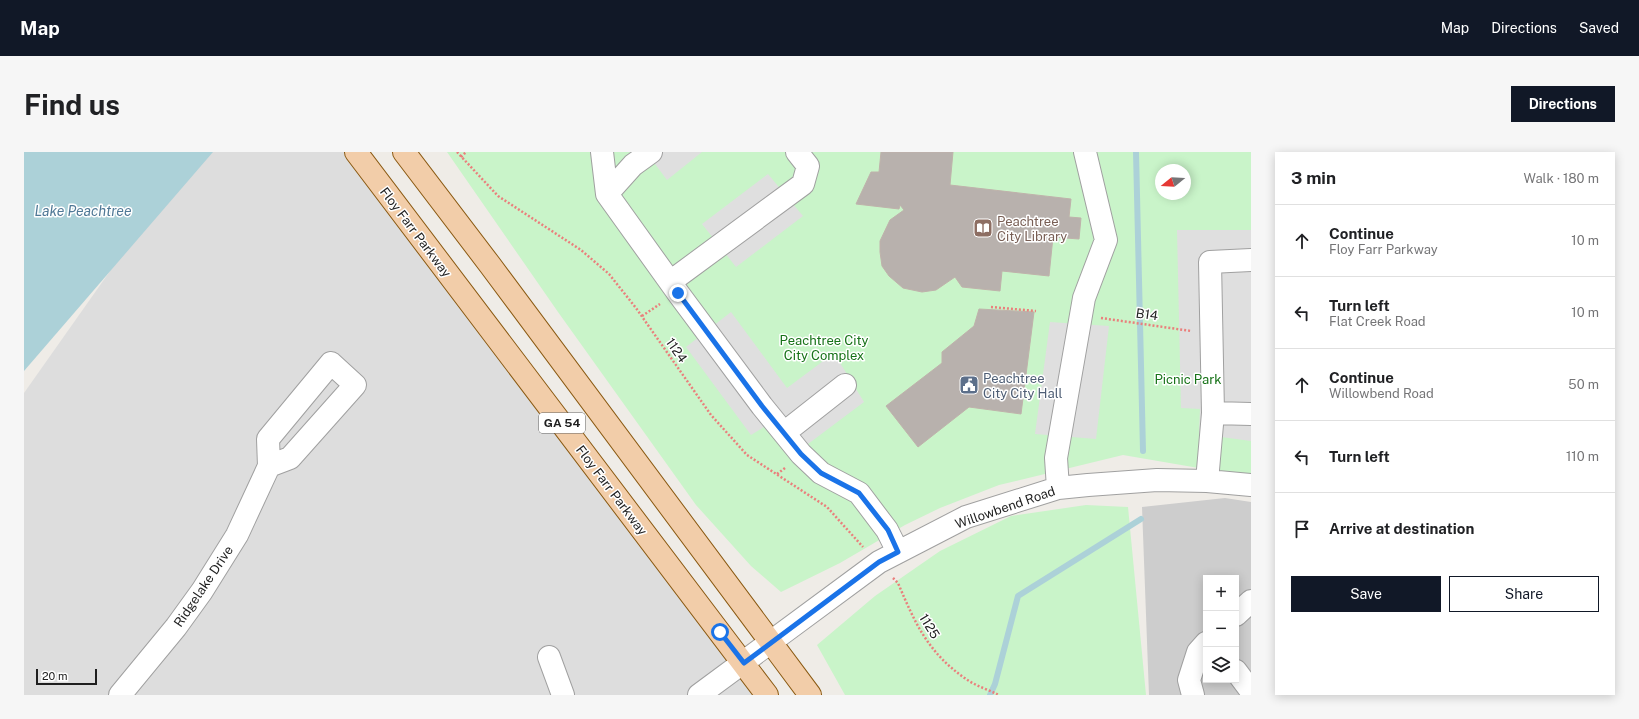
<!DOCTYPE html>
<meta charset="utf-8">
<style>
:root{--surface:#fff;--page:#f6f6f6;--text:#202124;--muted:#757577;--line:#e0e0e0;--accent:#111827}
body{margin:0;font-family:"Public Sans",sans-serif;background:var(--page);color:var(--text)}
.controls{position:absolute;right:12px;bottom:12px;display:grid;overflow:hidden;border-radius:0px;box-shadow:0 2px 10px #0003}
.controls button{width:36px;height:36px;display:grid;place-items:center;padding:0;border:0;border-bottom:1px solid var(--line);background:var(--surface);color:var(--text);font:20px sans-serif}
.compass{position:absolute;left:1131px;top:12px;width:36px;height:36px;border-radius:50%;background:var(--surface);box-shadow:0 2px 10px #0003;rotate:252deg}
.scale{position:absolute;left:12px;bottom:10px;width:61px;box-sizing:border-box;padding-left:4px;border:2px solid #1f1f1f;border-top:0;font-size:11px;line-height:14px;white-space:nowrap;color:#1f1f1f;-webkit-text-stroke:3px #fff;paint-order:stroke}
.stop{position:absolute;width:12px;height:12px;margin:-9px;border:3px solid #1a73e8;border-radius:50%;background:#fff}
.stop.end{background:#1a73e8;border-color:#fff;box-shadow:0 1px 4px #0008}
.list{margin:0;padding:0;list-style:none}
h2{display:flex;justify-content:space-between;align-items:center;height:52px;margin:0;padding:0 16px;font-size:17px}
h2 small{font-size:13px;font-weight:400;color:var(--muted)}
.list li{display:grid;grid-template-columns:26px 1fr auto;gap:12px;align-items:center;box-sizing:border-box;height:72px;padding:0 16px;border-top:1px solid var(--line)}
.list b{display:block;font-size:15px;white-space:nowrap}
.list p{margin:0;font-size:13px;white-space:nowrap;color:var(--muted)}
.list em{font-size:13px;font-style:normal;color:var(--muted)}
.actions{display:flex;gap:8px;padding:12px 16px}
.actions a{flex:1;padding:9px 0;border:1px solid var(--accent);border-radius:0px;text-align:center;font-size:14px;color:var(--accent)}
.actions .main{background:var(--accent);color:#fff}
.icon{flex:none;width:22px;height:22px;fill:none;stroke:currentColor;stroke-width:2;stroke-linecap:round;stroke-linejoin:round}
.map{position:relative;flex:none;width:1227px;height:543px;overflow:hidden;border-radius:0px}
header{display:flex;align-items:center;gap:24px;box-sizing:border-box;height:56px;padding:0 20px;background:var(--accent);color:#fff}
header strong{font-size:19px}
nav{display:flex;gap:22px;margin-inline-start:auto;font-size:14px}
.intro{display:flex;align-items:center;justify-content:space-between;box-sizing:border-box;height:96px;padding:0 24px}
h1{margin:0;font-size:28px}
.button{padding:10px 18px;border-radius:0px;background:var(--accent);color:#fff;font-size:14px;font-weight:700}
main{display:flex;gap:24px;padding:0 24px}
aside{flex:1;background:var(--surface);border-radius:0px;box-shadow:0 2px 10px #0003}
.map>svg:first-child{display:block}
.residential{fill:#ddd}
.religious{fill:#cdcdcd;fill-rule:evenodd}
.park{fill:#c9f4c9;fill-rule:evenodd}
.parking{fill:#dfdfdf}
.water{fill:#acd1d8}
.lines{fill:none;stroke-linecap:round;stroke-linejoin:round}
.stream{stroke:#acd1d8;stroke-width:6}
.building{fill:#b8b1ad;stroke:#bfb2ab}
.minor-casing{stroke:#a0a0a0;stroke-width:24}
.major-casing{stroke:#8a5911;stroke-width:24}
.path{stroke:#ea7f7c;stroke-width:2.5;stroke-dasharray:2 2;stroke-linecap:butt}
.minor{stroke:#fff;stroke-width:22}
.major{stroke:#f2cda9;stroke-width:22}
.route{stroke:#1a73e8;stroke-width:5}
.labels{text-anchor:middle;stroke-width:3;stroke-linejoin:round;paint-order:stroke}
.shield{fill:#fff;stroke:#626262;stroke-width:1}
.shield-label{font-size:12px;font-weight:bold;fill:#1f1f1f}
.education-label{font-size:13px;fill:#785e54;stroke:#fff;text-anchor:start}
.street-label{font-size:13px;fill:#1f1f1f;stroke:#fff}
.park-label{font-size:13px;fill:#187319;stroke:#fff}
.service-label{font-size:13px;fill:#4e5e75;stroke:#fff;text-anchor:start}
.water-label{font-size:14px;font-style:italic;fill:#4f7896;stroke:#fff}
</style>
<header>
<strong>Map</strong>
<nav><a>Map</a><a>Directions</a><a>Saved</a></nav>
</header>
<div class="intro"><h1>Find us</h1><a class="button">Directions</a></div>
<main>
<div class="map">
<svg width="1227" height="543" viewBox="0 0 1227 543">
<rect width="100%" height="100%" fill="#efece7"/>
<path class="residential" d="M 170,0 L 327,0 L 743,543 L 0,543 L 0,241 Z"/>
<path class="religious" d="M 1201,346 L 1227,350 L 1227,543 L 1125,543 L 1118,355 ZM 1182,426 L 1212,426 L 1212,528 L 1182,528 Z"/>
<path class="park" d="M 423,0 L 1227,0 L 1227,325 L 1099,303 L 975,333 L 916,356 L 881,373 L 816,411 L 757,440 L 727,414 L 672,353 L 534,160 ZM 1137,18 L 1161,18 L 1161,42 L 1137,42 Z
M 1062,353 L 1104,355 L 1122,543 L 821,543 L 793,493 L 851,444 L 916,399 L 987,364 Z"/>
<path class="parking" d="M 622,0 L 678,0 L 643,28 Z
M 744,22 L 779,64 L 712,115 L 678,72 Z
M 1153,78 L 1227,78 L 1227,289 L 1175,282 L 1176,257 L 1157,256 Z
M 707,160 L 763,236 L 810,201 L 840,250 L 768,304 L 743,273 L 727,283 L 662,195 Z
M 1026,170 L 1085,174 L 1072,287 L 1011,282 Z"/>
<path class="water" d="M 0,0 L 189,0 L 0,219 Z"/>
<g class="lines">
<path class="stream" d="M 1112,0 L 1119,299
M 966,543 L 971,532 L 994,444 L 1117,367"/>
</g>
<path class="building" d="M 857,0 L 929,0 L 926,33 L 1047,47 L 1045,65 L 1057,66 L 1055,87 L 1029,85 L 1025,124 L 978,119 L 976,139 L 938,135 L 931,125 L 912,138 L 898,140 L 879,136 L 865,124 L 858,114 L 856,100 L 856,89 L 866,68 L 880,58 L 876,53 L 875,57 L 832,52 L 847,20 L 855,20 Z
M 955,157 L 1010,160 L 997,262 L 945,255 L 894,295 L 862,254 L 918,211 L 918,200 L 950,174 Z"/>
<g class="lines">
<g class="minor-casing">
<path id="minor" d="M 578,0 L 583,42 L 654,141 L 738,254 L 777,302 L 797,321 L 835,341 L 863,378 L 874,400
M 583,42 L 609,13 L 627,0
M 646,130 L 779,32 L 784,14 L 773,0
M 1189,261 L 1227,262
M 760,281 L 821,233
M 1183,329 L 1189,261 L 1186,110 L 1227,108
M 1034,336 L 1032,306 L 1060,146 L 1082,88 L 1061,0
M 1212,463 L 1227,449
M 525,505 L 539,543
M 1212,519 L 1227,539
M 96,543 L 152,475 L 178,439 L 213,383 L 245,314 L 244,287 L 307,211 L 331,233 L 266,306 L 245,314
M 675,543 L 855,410 L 942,365 L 1034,336 L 1064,333 L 1133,328 L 1183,329 L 1227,333
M 1169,543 L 1165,528 L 1174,500 L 1182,491"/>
</g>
<g class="major-casing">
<path id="major" d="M 332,0 L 743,543
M 380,0 L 466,113 L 786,543"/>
</g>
<path class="path" d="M 433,0 L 474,44 L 557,98 L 585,122 L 612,156 L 687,263 L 723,303 L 803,355 L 839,395
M 437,5 L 442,0
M 967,155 L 1012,159
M 618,164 L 636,152
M 1077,166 L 1167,179
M 753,322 L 761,316
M 869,426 L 874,431 C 891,471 904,501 942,527 C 952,534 965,538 975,543"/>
<use href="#minor" class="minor"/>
<use href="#major" class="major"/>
</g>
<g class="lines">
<path class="route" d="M 654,141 L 738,254 L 777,302 L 797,321 L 835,341 L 864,378 L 874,400 L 855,410 L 720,511 L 696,480"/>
</g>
<defs>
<g id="library-square" transform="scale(1)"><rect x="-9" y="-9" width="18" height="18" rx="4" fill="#8d6e63" stroke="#fff"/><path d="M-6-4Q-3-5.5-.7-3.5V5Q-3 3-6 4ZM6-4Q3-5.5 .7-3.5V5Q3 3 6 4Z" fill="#fff"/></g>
<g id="civic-square" transform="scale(1)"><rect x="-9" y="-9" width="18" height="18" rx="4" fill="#5c6f8a" stroke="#fff"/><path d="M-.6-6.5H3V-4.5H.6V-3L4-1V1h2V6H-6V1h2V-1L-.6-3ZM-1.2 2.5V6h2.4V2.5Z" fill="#fff"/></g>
</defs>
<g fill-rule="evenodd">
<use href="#library-square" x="959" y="76"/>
<use href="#civic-square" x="945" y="233"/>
</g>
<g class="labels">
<rect class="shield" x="515" y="261" width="46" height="20" rx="3"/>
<g class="shield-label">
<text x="538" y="275">GA 54</text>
</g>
<g class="education-label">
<text x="973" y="74">Peachtree<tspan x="973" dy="15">City Library</tspan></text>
</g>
<g class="street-label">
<text transform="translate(392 80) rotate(53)" y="5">Floy Farr Parkway</text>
<text transform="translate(1123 162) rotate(8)" y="5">B14</text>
<text transform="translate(653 198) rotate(55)" y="5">1124</text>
<text transform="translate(588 338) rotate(53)" y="5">Floy Farr Parkway</text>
<text transform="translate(981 355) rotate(-19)" y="5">Willowbend Road</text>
<text transform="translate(179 434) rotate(-56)" y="5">Ridgelake Drive</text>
<text transform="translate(906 474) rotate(59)" y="5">1125</text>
</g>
<g class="park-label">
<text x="800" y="193">Peachtree City<tspan x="800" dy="15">City Complex</tspan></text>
<text x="1164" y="232">Picnic Park</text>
</g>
<g class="service-label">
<text x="959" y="231">Peachtree<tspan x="959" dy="15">City City Hall</tspan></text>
</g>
<g class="water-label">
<text x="59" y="64">Lake Peachtree</text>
</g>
</g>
</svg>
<div class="controls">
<button>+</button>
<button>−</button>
<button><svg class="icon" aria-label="layers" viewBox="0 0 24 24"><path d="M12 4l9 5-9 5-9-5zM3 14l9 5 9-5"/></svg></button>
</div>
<svg class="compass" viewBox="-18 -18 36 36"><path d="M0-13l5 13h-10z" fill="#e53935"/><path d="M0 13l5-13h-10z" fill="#757577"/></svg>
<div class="scale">20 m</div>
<div class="stop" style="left:696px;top:480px"></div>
<div class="stop end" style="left:654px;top:141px"></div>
</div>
<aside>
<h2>3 min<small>Walk · 180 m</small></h2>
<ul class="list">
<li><svg class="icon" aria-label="ahead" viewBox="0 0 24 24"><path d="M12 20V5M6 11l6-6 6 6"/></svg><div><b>Continue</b><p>Floy Farr Parkway</p></div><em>10 m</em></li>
<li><svg class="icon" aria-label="left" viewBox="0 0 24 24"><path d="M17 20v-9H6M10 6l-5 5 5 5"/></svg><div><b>Turn left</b><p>Flat Creek Road</p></div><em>10 m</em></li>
<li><svg class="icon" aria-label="ahead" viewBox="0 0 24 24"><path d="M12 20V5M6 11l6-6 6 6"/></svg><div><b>Continue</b><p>Willowbend Road</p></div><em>50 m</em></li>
<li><svg class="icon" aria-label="left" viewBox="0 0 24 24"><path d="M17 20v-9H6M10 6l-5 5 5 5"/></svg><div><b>Turn left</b></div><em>110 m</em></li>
<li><svg class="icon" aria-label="arrive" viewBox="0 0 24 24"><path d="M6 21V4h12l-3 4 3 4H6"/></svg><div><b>Arrive at destination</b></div></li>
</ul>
<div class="actions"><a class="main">Save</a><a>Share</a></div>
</aside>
</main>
